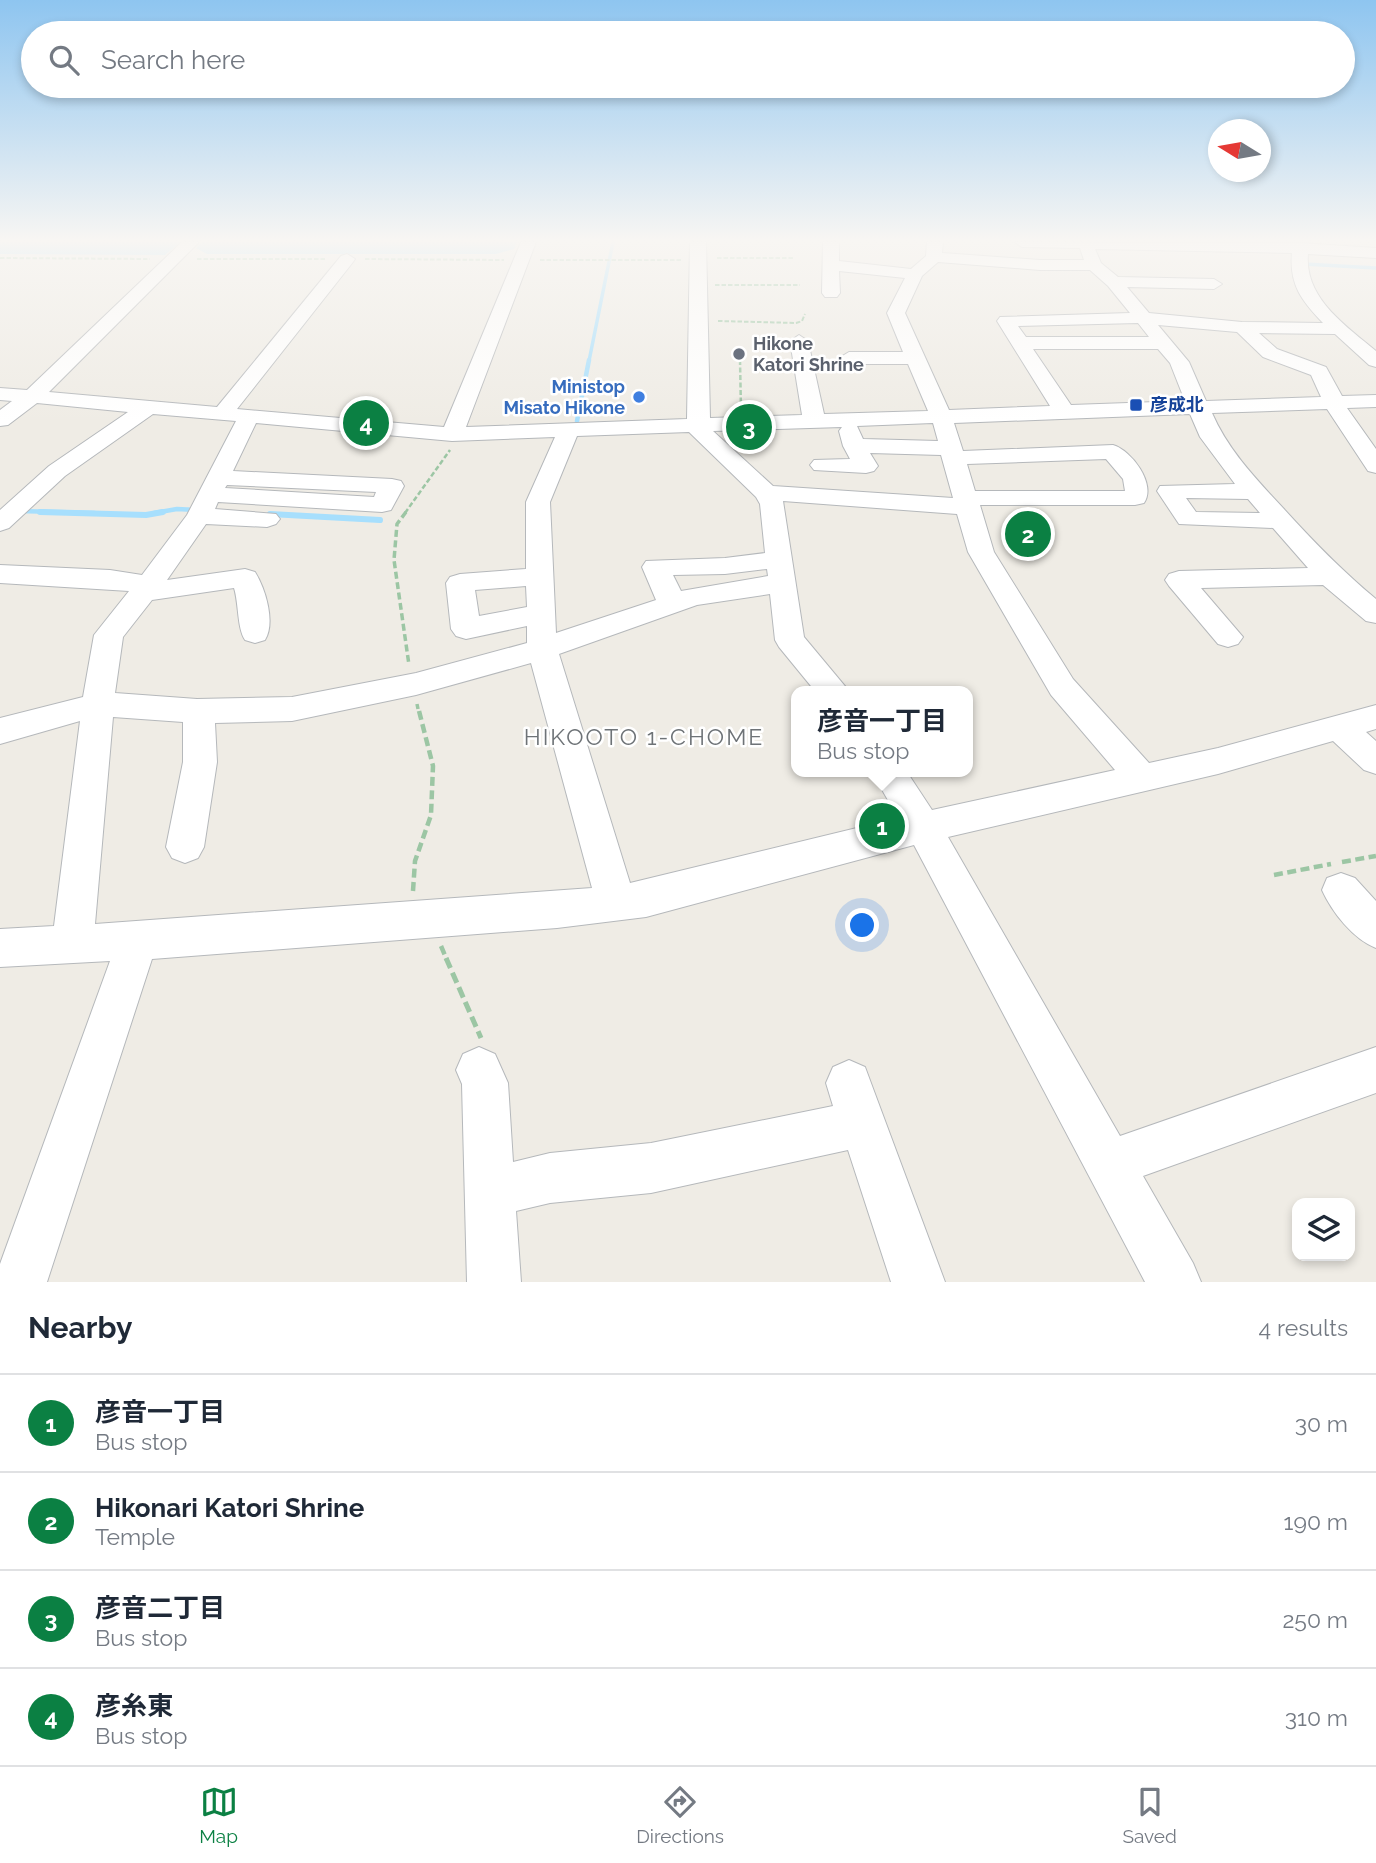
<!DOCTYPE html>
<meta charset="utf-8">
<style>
:root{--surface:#fff;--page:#f2f2f3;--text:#1f2937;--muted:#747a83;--line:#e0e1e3;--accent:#0b8043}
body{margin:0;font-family:Raleway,"Noto Sans JP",sans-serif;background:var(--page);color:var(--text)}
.controls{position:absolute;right:21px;bottom:21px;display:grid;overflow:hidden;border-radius:14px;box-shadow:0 4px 10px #0003}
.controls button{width:63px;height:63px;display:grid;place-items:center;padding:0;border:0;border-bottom:2px solid var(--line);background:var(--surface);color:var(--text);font:35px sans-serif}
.compass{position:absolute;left:1208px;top:119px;width:63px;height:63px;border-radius:50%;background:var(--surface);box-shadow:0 4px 10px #0003;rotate:281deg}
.you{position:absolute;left:863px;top:926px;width:24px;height:24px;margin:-18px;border:5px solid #fff;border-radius:50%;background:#1a73e8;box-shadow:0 0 0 10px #1a73e833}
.badge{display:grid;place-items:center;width:46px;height:46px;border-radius:50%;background:var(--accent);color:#fff;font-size:23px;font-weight:700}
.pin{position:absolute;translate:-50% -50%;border:4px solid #fff;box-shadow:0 2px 7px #0006}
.popup{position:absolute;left:791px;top:686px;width:182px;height:91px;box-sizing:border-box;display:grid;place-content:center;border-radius:14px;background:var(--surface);filter:drop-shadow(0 2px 5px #0005);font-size:23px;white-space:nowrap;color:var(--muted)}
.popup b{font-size:26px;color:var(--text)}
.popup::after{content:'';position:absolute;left:50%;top:100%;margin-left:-14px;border:14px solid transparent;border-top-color:var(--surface)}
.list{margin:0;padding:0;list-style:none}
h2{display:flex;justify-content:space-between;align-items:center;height:91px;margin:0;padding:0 28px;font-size:30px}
h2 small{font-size:23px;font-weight:400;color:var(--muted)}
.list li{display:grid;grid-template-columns:46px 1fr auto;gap:21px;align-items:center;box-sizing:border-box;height:98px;padding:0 28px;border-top:2px solid var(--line)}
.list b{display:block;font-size:26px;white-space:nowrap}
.list p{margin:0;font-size:23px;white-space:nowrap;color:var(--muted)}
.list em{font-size:23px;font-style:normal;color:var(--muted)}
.icon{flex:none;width:38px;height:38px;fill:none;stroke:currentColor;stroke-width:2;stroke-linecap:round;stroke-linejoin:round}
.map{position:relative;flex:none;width:1376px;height:1282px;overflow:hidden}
.search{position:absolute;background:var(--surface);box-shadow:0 4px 10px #0003;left:21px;right:21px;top:21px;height:77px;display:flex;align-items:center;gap:18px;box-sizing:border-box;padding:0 24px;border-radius:38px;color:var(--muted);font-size:26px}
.sheet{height:483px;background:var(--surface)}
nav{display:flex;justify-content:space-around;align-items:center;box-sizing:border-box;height:98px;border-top:2px solid var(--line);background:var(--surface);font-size:19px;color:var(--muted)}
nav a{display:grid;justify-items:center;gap:4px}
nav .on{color:var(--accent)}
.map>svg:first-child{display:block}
.water{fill:#a7dffd}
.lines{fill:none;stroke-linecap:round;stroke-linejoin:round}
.stream-far2{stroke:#a7dffd;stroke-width:3.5}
.stream-far1{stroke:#a7dffd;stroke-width:4.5}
.stream{stroke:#a7dffd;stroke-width:6}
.building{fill:#ccc9c4;stroke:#d3cdc3;stroke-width:2}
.minor-casing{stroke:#b5b8bb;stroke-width:2}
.path-far4{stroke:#9cc6a4;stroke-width:2;stroke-dasharray:4.5 2;stroke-linecap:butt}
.path-far3{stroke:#9cc6a4;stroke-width:2.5;stroke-dasharray:5 2.5;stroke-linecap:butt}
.path-far2{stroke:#9cc6a4;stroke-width:3.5;stroke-dasharray:7 3.5;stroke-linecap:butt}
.path-far1{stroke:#9cc6a4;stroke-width:4.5;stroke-dasharray:9 4.5;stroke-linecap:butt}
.path{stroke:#9cc6a4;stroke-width:5;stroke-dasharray:11 5;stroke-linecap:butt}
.minor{fill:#fff;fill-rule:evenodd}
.worship-dot{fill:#6b7280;stroke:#fff;stroke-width:2.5}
.shop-dot{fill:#3f7fe0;stroke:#fff;stroke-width:2.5}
.transit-dot{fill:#1a4fb4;stroke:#fff;stroke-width:2.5}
.labels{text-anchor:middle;stroke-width:5;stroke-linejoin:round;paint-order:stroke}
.far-worship-label{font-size:18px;font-weight:bold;fill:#5b616d;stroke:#fff;text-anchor:start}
.far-shop-label{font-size:18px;font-weight:bold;fill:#366cbe;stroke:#fff;text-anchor:end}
.far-transit-label{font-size:18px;font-weight:bold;fill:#164399;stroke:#fff;text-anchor:start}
.neighbourhood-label{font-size:23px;letter-spacing:2px;fill:#6e7377;stroke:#fff}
</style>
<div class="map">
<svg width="1376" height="1282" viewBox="0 0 1376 1282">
<rect width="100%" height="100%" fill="#efece5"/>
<path class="water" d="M 0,242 L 181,242 L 165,255 L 0,254 Z
M 202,242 L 517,242 L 514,249 L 496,254 L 207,254 L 196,248 Z"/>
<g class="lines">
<path class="stream-far2" d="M 1304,264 L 1376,268
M 589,361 L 613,242"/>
<path class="stream-far1" d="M 577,421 L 589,360
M 19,511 L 95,513
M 154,513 L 177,509 L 197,510"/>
<path class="stream" d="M 40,512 L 146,515 L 163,512
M 270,514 L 380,520"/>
</g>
<path class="building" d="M 1018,524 L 1040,527 L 1043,542 L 1021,540 Z"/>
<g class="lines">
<g class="minor-casing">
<path id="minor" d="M 182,242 L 199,242 L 49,392 L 217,407 L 341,256 L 347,254 L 355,259 L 353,262 L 237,409 L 444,427 L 521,242 L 536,242 L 466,427 L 687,419 L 690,242 L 706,242 L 710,418 L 802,415 L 790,341 L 799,335 L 808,341 L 824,414 L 928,411 L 908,364 L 849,364 L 839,358 L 849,352 L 903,352 L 887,313 L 905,278 L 839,271 L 840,293 L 837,297 L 825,297 L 822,293 L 823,242 L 839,242 L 839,261 L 911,269 L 926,256 L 927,242 L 943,242 L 942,253 L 1040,260 L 1084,260 L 1080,248 L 1022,247 L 1015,242 L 1300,243 L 1376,248 L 1376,258 L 1308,254 C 1304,298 1346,326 1376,351 L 1376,367 L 1369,365 L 1335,334 L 1259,333 L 1277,349 L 1326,367 L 1342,396 L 1376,395 L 1376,407 L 1347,408 L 1376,449 L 1376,473 L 1368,471 L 1327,409 L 1212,413 C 1228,450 1256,479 1283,508 C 1313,541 1342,571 1376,599 L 1376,623 L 1366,621 L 1323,585 L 1201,588 L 1243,637 L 1238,644 L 1228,647 L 1218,644 L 1169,586 L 1165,580 L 1169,574 L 1179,571 L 1308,568 L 1273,528 L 1179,524 L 1157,491 L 1160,486 L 1235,484 L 1200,437 L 1190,414 L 954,423 L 963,451 L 1113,445 C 1131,450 1157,484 1144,503 L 1135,505 L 980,505 L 994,552 L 1073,679 L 1149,763 L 1218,748 L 1376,705 L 1376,729 L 1366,732 L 1376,741 L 1376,774 L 1364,770 L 1333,741 L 1218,774 L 948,837 L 1120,1136 L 1376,1047 L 1376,1093 L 1143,1176 L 1193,1263 L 1201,1282 L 1145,1282 L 914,845 L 646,917 L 557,928 L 152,959 L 47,1282 L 0,1282 L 0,1264 L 110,961 L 0,967 L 0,929 L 54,926 L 80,721 L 0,744 L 0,718 L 83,697 L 94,635 L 129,591 L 0,583 L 0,565 L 110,570 L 142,575 L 187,515 L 236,421 L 153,414 L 65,476 L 9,528 L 0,531 L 0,510 L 49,466 L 128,412 L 37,403 L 8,425 L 0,426 L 0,410 L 12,401 L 0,400 L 0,388 L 27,390 ZM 1095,249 L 1292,253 C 1289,285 1302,301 1323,323 L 1242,322 L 1149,313 L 1127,287 L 1214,289 L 1222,284 L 1214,279 L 1118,277 L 1101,263 ZM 938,262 L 1040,270 L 1090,270 L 1108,286 L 1130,313 L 1000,317 L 997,321 L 1050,406 L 949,410 L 905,313 L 922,276 ZM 1138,323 L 1149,337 L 1026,337 L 1018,326 ZM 1158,325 L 1237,332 L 1263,357 L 1311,375 L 1321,397 L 1206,401 L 1189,362 ZM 1033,349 L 1158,349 L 1170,363 L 1185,401 L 1071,405 ZM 256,423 L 452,441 L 555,437 L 526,502 L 526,569 L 460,574 L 450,577 L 446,583 L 451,629 L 456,636 L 466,639 L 527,626 L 527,643 L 416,673 L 292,697 L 197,699 L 115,693 L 123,637 L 152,600 L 234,588 C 239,604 237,628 245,640 L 255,643 L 265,640 C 276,622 265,588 255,572 L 245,569 L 167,580 L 206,524 L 267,527 L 276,524 L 280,519 L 276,514 L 215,509 L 218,502 L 382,512 L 391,510 L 404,486 L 401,481 L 392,479 L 233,471 ZM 933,423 L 938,441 L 863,439 L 857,426 ZM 842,427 L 839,431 L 843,446 L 850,459 L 814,460 L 810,465 L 814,470 L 866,473 L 874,471 L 878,466 L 870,453 L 941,455 L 953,498 L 773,486 L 713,431 ZM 689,432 L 756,497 L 760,504 L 765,553 L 725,558 L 646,561 L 642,567 L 656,600 L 556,633 L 550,502 L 577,436 ZM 1106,459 L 1123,479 L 1125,491 L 975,491 L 967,464 ZM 227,485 L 376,492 L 374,497 L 225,488 ZM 1186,498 L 1248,499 L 1260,513 L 1196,512 ZM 783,501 L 957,514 L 968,552 L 1051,695 L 1115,770 L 932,810 L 907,772 L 872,772 L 898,818 L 630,883 L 559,654 L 697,605 L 770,594 L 775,640 L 779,647 L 815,691 L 849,691 L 804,637 ZM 767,569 L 768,576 L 681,591 L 673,575 L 725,574 ZM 526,586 L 527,607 L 479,616 L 475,590 ZM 531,663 L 592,888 L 95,924 L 113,717 L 183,722 L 183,762 L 166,847 L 172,858 L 185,863 L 198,858 L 204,847 L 217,762 L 215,723 L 292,721 L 416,695 Z
M 1341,873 L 1355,878 L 1376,901 L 1376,948 C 1353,939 1332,912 1322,890 L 1327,878 Z
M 479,1047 L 495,1054 L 508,1083 L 513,1162 L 550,1153 L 651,1143 L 833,1106 L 826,1083 L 833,1067 L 849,1060 L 865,1067 L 945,1282 L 891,1282 L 848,1150 L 651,1193 L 550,1203 L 516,1211 L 521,1282 L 467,1282 L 462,1084 L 456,1070 L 463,1054 Z"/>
</g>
<path class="path-far4" d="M 0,258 L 150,259
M 717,258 L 795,258
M 197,259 L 325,259
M 365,259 L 504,260
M 540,260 L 682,260
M 715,285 L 800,285
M 718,321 L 796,323 L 802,321 L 805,314
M 740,358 L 740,361"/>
<path class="path-far3" d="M 740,360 L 741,410
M 405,513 L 450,450"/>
<path class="path-far2" d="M 406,512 L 397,524 L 394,560 L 409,665
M 417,704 L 418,709"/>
<path class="path-far1" d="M 1342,862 L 1376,856
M 1274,875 L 1331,864
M 413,891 L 415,861 L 431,815 L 433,766 L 418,707
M 441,946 L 447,960"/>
<path class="path" d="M 446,958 L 481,1038"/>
<use href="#minor" class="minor"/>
</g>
<linearGradient id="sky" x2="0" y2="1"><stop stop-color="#8ec5f0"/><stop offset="0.57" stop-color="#f8f6f3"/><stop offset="1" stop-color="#f8f6f3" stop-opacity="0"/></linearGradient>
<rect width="1376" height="422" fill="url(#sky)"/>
<circle class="worship-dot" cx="739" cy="354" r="7"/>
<circle class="shop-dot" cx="639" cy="397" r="7"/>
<rect class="transit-dot" x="1129" y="398" width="14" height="14" rx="3.5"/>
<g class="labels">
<g class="far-worship-label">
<text x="753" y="350">Hikone<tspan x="753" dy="21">Katori Shrine</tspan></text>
</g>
<g class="far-shop-label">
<text x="625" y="393">Ministop<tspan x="625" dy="21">Misato Hikone</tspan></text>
</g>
<g class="far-transit-label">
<text x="1150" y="411">彦成北</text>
</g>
<g class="neighbourhood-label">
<text x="644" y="745">HIKOOTO 1-CHOME</text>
</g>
</g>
</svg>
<div class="controls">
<button><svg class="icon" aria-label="layers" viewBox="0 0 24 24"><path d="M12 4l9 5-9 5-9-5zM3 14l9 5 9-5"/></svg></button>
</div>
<svg class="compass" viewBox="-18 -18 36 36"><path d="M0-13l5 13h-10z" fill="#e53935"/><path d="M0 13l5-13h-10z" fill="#747a83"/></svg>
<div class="you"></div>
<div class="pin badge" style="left:882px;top:826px">1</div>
<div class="popup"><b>彦音一丁目</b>Bus stop</div>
<div class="pin badge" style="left:1028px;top:534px">2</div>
<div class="pin badge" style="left:749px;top:427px">3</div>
<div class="pin badge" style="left:366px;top:423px">4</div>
<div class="search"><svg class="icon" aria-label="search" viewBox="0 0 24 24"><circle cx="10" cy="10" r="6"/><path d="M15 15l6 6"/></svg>Search here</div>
</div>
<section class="sheet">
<h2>Nearby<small>4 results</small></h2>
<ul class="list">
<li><span class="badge">1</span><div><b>彦音一丁目</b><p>Bus stop</p></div><em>30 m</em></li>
<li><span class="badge">2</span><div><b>Hikonari Katori Shrine</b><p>Temple</p></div><em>190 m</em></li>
<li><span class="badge">3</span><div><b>彦音二丁目</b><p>Bus stop</p></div><em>250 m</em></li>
<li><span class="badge">4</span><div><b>彦糸東</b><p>Bus stop</p></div><em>310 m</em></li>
</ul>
</section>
<nav>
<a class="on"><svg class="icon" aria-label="map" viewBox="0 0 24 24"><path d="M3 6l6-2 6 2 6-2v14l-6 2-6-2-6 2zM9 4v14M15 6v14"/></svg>Map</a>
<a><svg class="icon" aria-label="directions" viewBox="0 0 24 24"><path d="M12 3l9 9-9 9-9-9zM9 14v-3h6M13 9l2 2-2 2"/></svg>Directions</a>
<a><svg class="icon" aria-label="saved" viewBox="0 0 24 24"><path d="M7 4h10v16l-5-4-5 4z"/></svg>Saved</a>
</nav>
